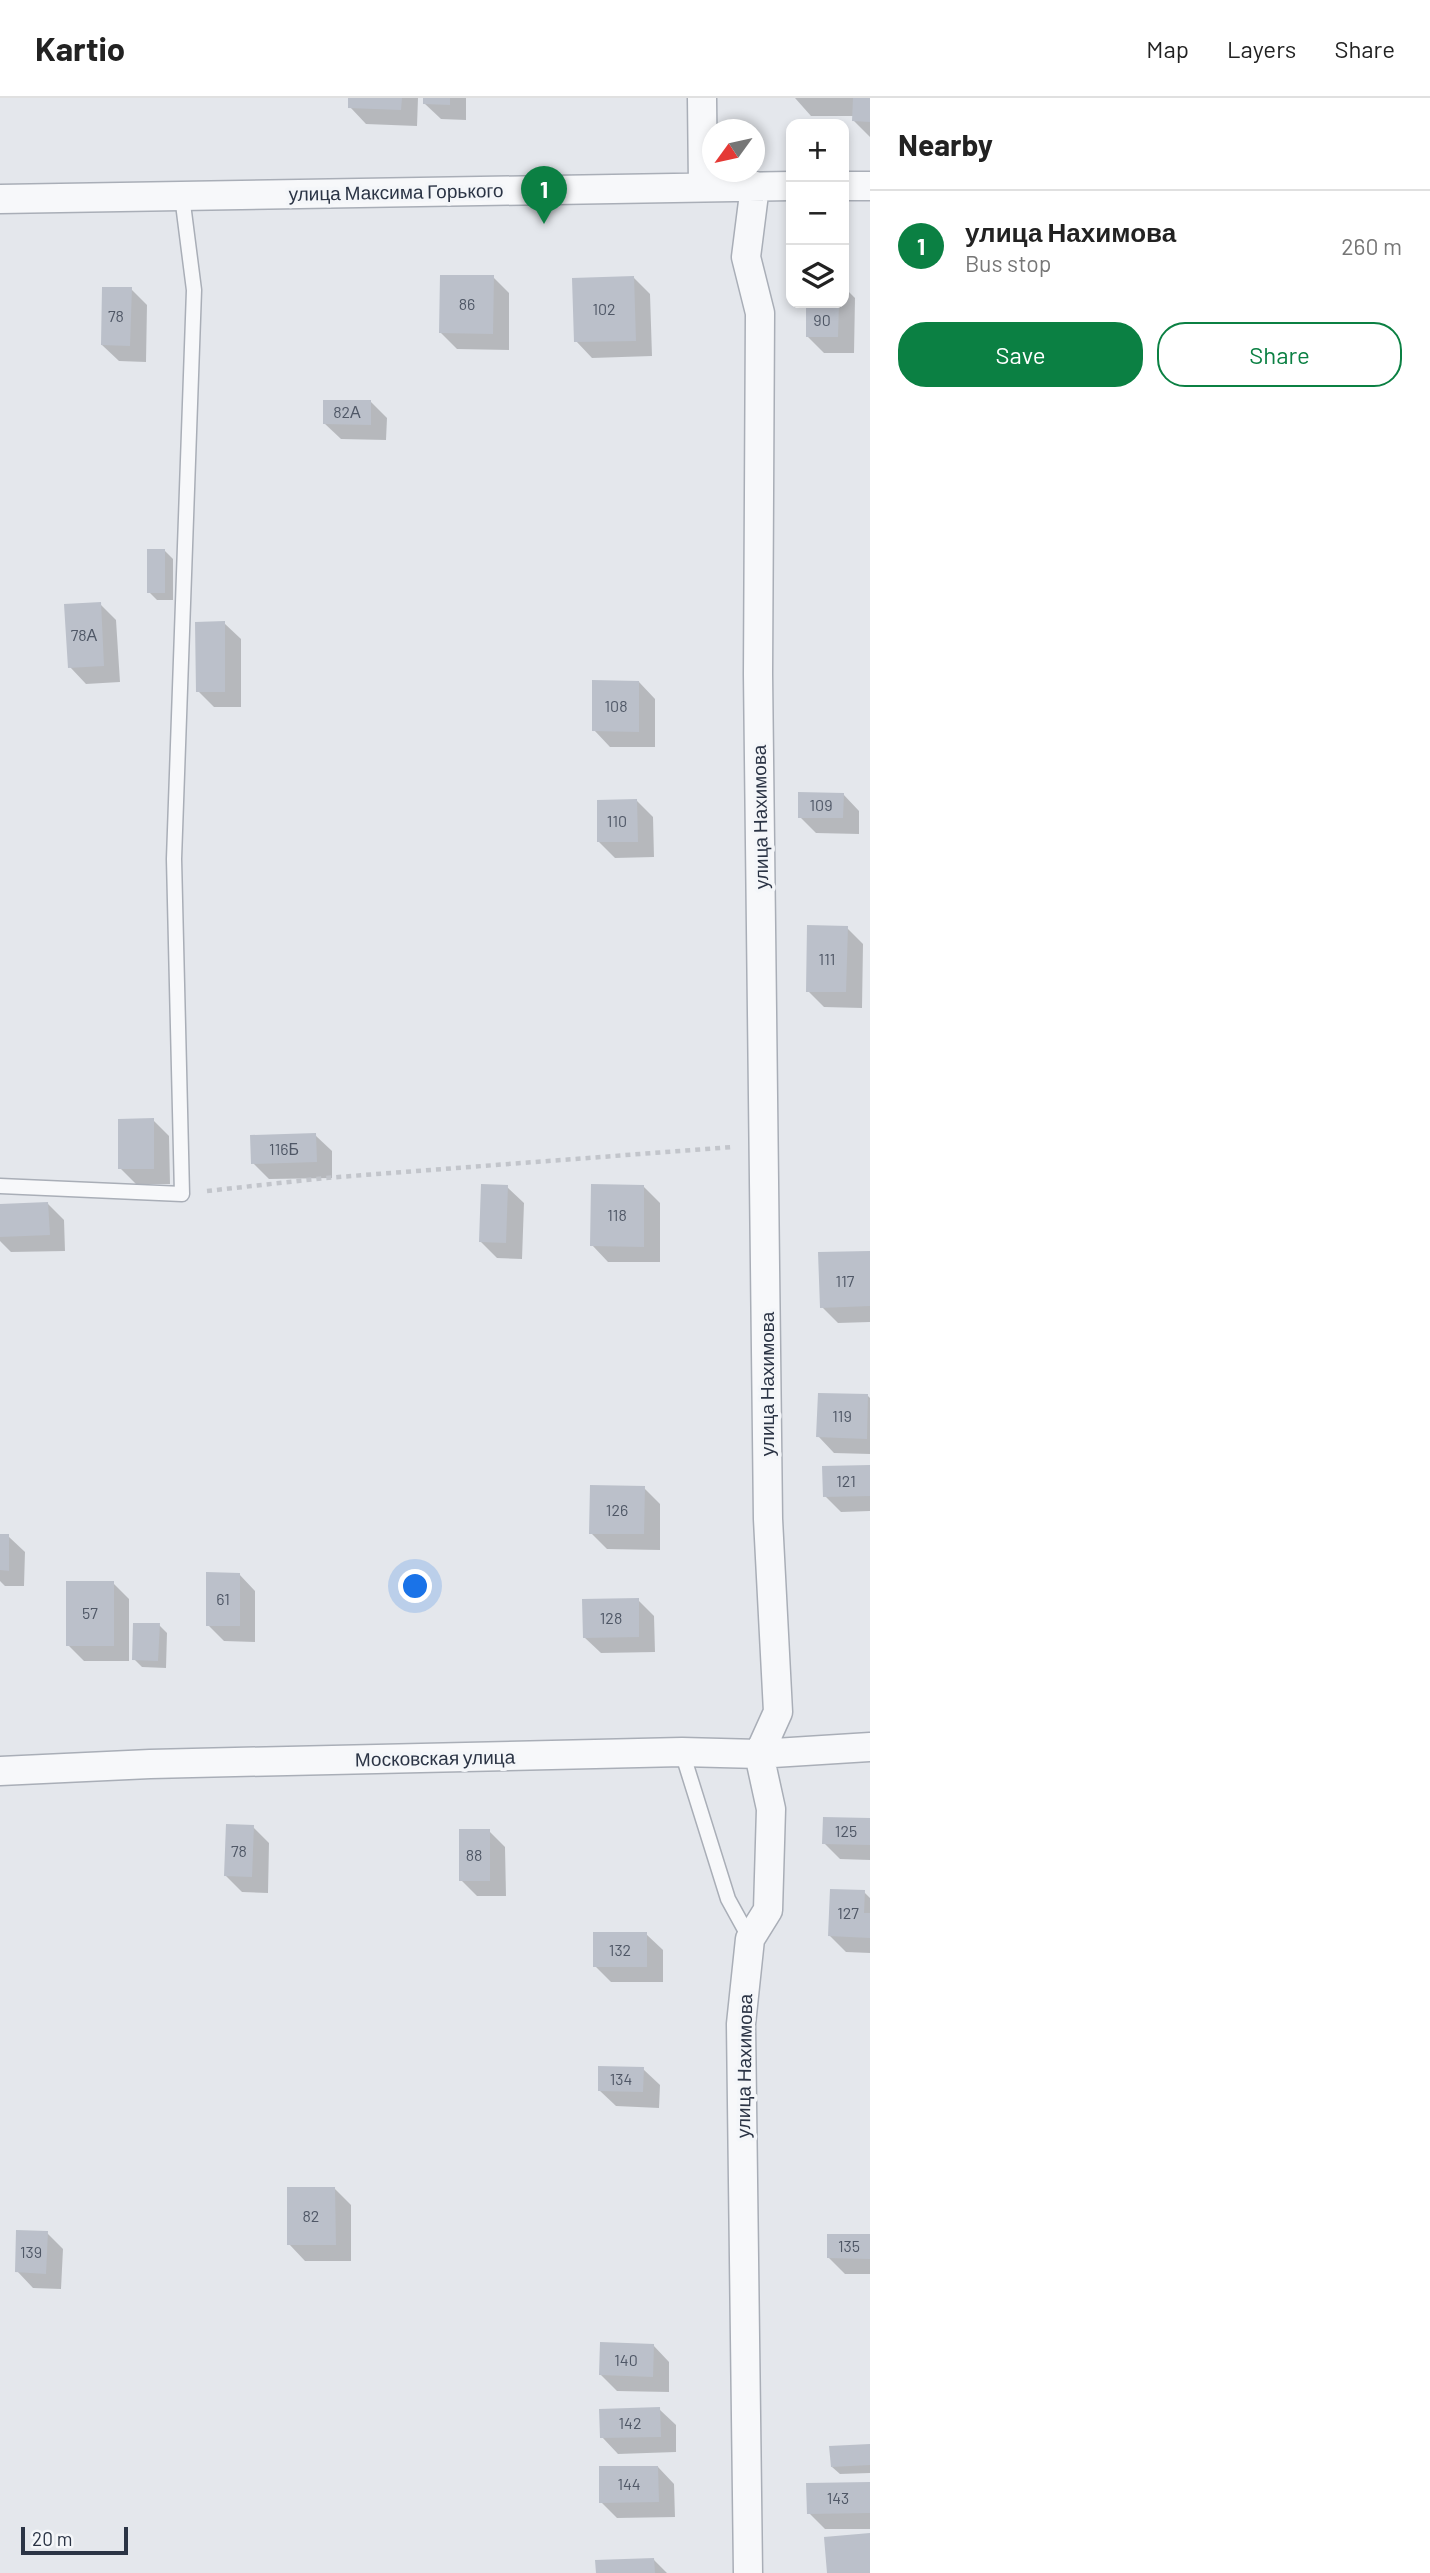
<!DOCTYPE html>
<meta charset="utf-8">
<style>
:root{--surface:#fff;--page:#f6f6f6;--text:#222;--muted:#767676;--line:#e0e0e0;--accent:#0b8043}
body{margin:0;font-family:Barlow,sans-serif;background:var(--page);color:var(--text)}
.controls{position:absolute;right:21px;top:21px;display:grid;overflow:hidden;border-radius:14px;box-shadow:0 4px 10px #0003}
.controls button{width:63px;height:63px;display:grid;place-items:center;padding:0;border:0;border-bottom:2px solid var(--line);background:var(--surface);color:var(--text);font:35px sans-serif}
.compass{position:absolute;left:702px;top:21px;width:63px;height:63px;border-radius:50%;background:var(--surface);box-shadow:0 4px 10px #0003;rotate:237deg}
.scale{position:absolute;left:21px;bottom:18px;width:107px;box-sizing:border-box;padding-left:7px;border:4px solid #2b3445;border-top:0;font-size:19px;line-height:24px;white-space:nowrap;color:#2b3445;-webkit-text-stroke:5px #f4f6f9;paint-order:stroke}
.you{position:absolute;left:416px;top:1489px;width:24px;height:24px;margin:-18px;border:5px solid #fff;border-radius:50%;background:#1a73e8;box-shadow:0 0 0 10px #1a73e833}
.badge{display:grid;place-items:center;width:46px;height:46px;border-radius:50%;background:var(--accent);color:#fff;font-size:23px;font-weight:700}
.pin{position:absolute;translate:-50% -58px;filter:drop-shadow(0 2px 4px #0008)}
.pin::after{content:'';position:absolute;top:37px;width:24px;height:21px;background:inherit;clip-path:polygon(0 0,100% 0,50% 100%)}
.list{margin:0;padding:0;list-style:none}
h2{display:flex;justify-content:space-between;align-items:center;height:91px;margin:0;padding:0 28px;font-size:30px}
h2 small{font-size:23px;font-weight:400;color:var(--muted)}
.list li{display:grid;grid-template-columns:46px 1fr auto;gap:21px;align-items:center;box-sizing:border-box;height:112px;padding:0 28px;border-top:2px solid var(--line)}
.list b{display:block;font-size:26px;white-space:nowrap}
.list p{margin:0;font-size:23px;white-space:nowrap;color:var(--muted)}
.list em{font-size:23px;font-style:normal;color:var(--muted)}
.actions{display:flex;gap:14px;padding:21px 28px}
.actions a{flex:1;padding:16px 0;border:2px solid var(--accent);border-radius:28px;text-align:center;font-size:24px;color:var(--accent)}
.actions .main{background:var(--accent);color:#fff}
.icon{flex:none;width:38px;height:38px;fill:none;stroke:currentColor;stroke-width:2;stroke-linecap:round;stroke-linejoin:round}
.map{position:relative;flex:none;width:870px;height:2475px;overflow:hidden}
header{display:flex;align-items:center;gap:42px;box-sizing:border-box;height:98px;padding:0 35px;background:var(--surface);border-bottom:2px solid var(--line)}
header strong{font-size:33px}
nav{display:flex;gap:38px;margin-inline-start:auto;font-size:24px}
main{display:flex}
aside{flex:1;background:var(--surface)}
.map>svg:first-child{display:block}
.shadow{fill:#0003}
.building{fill:#bbc0ca}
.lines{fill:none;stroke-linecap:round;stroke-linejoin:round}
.service-casing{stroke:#a9aeb7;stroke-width:17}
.minor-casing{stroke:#a9aeb7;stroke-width:31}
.path{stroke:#c2c5cb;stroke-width:4.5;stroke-dasharray:5 5;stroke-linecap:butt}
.service{stroke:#f7f8fa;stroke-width:14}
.minor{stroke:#f7f8fa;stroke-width:28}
.labels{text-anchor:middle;stroke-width:7;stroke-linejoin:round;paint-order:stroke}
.number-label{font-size:16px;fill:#4f5766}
.street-label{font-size:19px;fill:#2b3445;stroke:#f4f6f9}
</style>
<header>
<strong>Kartio</strong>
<nav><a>Map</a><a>Layers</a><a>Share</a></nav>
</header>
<main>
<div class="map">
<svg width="870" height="2475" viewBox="0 0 870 2475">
<rect width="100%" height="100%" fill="#e4e7ec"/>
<path class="shadow" d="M 350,0 L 418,0 L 417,28 L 366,26 L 350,9 Z
M 424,0 L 466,0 L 466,22 L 441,21 L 424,5 Z
M 795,0 L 870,0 L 870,39 L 854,23 L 854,18 L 811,18 Z
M 493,179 L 509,195 L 509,252 L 457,251 L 441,235 Z
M 634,180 L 650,196 L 652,258 L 592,260 L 576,243 Z
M 844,189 L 855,200 L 854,255 L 824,255 L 807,238 L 808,205 L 844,205 Z
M 131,191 L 147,207 L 146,264 L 119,263 L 102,247 Z
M 371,304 L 387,320 L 386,342 L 341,341 L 324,325 Z
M 165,453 L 173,461 L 173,502 L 157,502 L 149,494 Z
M 100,506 L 116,522 L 120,584 L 86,586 L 70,569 Z
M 224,525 L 241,541 L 241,609 L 214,609 L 198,593 Z
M 639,584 L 655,601 L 655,649 L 610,649 L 594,632 Z
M 843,696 L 859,713 L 859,736 L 816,735 L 800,719 Z
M 637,703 L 653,719 L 654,759 L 615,760 L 599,744 Z
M 847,830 L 863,846 L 862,910 L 824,909 L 808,893 Z
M 153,1022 L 169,1038 L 170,1086 L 136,1086 L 120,1070 Z
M 315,1037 L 332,1053 L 332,1080 L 269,1081 L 253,1065 Z
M 643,1088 L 660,1105 L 660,1164 L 608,1164 L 592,1147 Z
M 507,1089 L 524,1105 L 522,1161 L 497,1160 L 481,1144 Z
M 48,1106 L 64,1122 L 65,1153 L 11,1154 L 0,1143 L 0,1107 Z
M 870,1156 L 870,1224 L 838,1225 L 822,1209 Z
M 868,1298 L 870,1300 L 870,1356 L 834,1355 L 818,1338 Z
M 870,1369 L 870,1413 L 841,1414 L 825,1398 Z
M 644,1390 L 660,1406 L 660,1452 L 607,1451 L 591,1435 Z
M 0,1437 L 8,1438 L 25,1454 L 24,1488 L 5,1488 L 0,1483 Z
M 239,1476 L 255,1493 L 255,1544 L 224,1543 L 208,1527 Z
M 113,1485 L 129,1501 L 129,1563 L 84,1563 L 68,1547 Z
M 638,1502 L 654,1518 L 655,1554 L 601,1555 L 584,1539 Z
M 159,1527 L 167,1535 L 166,1570 L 142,1569 L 134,1561 Z
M 870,1721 L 870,1762 L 840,1761 L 824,1745 Z
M 253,1729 L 269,1745 L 268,1795 L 242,1794 L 225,1777 Z
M 489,1733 L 505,1749 L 506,1798 L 477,1798 L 461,1782 Z
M 864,1794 L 870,1800 L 870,1855 L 846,1854 L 830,1838 Z
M 646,1836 L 663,1852 L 663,1884 L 611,1884 L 595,1868 Z
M 643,1971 L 660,1987 L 659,2010 L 616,2008 L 599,1992 Z
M 334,2090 L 351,2107 L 351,2163 L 305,2163 L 289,2146 Z
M 47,2135 L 63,2151 L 61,2191 L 33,2190 L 17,2173 Z
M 870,2138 L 870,2176 L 845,2176 L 829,2160 Z
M 653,2247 L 669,2264 L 669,2294 L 617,2293 L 601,2277 Z
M 659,2311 L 676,2327 L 676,2354 L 618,2356 L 602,2339 Z
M 870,2347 L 870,2375 L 840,2376 L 832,2369 Z
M 658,2369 L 674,2386 L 675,2419 L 617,2420 L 601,2404 Z
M 870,2386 L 870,2431 L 825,2431 L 809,2415 Z
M 654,2462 L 667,2475 L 597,2475 Z"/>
<path class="building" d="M 348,0 L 402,0 L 401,12 L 348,10 Z
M 423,0 L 450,0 L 450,7 L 423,6 Z
M 853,0 L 870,0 L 870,24 L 852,23 Z
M 440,177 L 494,177 L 493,236 L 439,235 Z
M 634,178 L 636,243 L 574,244 L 572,180 Z
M 102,189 L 132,189 L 130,248 L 101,247 Z
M 806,205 L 839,205 L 838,239 L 806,239 Z
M 323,302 L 371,302 L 371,327 L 323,326 Z
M 147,451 L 165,451 L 165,495 L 147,495 Z
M 101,504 L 104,568 L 68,570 L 64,506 Z
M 225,523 L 225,594 L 196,594 L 195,524 Z
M 592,582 L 639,583 L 639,634 L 592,633 Z
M 798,694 L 844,695 L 843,720 L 798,720 Z
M 637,701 L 638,744 L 597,744 L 597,702 Z
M 807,827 L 848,828 L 846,894 L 806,894 Z
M 154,1020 L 154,1071 L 118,1071 L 118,1021 Z
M 316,1035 L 317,1064 L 251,1066 L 250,1037 Z
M 481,1086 L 508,1087 L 506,1145 L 479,1144 Z
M 591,1086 L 644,1087 L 644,1149 L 590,1148 Z
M 48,1104 L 50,1137 L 0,1139 L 0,1106 Z
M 870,1153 L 870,1208 L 820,1210 L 818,1154 Z
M 818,1295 L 868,1296 L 867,1341 L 816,1339 Z
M 870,1367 L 870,1398 L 823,1399 L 822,1368 Z
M 590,1387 L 645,1388 L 644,1436 L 589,1436 Z
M 0,1436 L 9,1436 L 9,1473 L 0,1472 Z
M 206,1474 L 240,1475 L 240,1528 L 206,1528 Z
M 66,1483 L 114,1483 L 114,1548 L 66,1548 Z
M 639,1500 L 639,1539 L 583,1540 L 582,1501 Z
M 133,1525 L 160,1525 L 158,1563 L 132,1562 Z
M 823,1719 L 870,1720 L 870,1747 L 822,1746 Z
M 226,1726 L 254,1727 L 252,1779 L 224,1778 Z
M 459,1731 L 490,1731 L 490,1783 L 459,1783 Z
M 830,1791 L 865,1792 L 864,1815 L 870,1815 L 870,1840 L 828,1838 Z
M 593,1834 L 647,1834 L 647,1869 L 593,1869 Z
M 598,1968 L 644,1969 L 643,1994 L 598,1993 Z
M 287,2089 L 335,2089 L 336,2147 L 287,2147 Z
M 16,2132 L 48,2133 L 46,2176 L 15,2174 Z
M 827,2136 L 870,2136 L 870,2161 L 827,2160 Z
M 600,2244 L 654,2246 L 653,2279 L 599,2277 Z
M 660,2309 L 661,2339 L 600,2340 L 599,2311 Z
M 870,2346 L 870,2367 L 831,2369 L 829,2348 Z
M 599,2368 L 658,2368 L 659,2404 L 599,2405 Z
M 870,2384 L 870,2415 L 807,2416 L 806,2385 Z
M 870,2435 L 870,2475 L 827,2475 L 824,2439 Z
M 654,2460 L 655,2475 L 596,2475 L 595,2462 Z"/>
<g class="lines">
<g class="service-casing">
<path id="service" d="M 0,1088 L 182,1096 L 174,761 L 194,192 L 182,98
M 682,1654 L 728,1801 L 750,1841"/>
</g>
<g class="minor-casing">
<path id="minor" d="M 702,0 L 703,88
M 844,88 L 870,88
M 0,101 L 791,88
M 0,1673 L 150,1666 L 682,1654 L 759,1656 L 870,1649
M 748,2475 L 741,1926 L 750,1841 L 768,1812 L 771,1711 L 759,1656 L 778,1614 L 768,1421 L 758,576 L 760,215 L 746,159 L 755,88"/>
</g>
<path class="path" d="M 207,1093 L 325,1080 L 732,1049"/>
<use href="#service" class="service"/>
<use href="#minor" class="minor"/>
</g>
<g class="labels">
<g class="number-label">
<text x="467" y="212">86</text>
<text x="604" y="217">102</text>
<text x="116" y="224">78</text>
<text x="822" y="228">90</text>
<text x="347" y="320">82А</text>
<text x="84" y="543">78А</text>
<text x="616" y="614">108</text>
<text x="821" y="713">109</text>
<text x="617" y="729">110</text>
<text x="827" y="867">111</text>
<text x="284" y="1057">116Б</text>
<text x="617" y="1123">118</text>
<text x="845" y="1189">117</text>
<text x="842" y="1324">119</text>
<text x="846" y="1389">121</text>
<text x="617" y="1418">126</text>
<text x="223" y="1507">61</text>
<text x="90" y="1521">57</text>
<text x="611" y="1526">128</text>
<text x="846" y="1739">125</text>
<text x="239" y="1759">78</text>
<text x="474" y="1763">88</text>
<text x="848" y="1821">127</text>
<text x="620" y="1858">132</text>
<text x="621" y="1987">134</text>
<text x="311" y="2124">82</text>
<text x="849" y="2154">135</text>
<text x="31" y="2160">139</text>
<text x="626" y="2268">140</text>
<text x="630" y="2331">142</text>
<text x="629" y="2392">144</text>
<text x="838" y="2406">143</text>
</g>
<g class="street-label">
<text transform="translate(396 94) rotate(-1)" y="7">улица Максима Горького</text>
<text transform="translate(760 719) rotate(-91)" y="7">улица Нахимова</text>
<text transform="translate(767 1286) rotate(-90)" y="7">улица Нахимова</text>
<text transform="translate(435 1660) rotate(-1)" y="7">Московская улица</text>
<text transform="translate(744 1968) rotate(-89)" y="7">улица Нахимова</text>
</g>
</g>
</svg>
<div class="controls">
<button>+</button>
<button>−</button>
<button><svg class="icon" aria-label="layers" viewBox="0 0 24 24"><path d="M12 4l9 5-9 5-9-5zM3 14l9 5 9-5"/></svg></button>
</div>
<svg class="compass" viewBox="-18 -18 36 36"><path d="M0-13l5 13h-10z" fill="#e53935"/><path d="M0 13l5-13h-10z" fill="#767676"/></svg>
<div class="scale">20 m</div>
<div class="you"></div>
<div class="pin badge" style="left:544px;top:126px">1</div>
</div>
<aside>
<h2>Nearby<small></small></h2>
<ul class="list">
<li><span class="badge">1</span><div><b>улица Нахимова</b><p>Bus stop</p></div><em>260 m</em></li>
</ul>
<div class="actions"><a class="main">Save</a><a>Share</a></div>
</aside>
</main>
